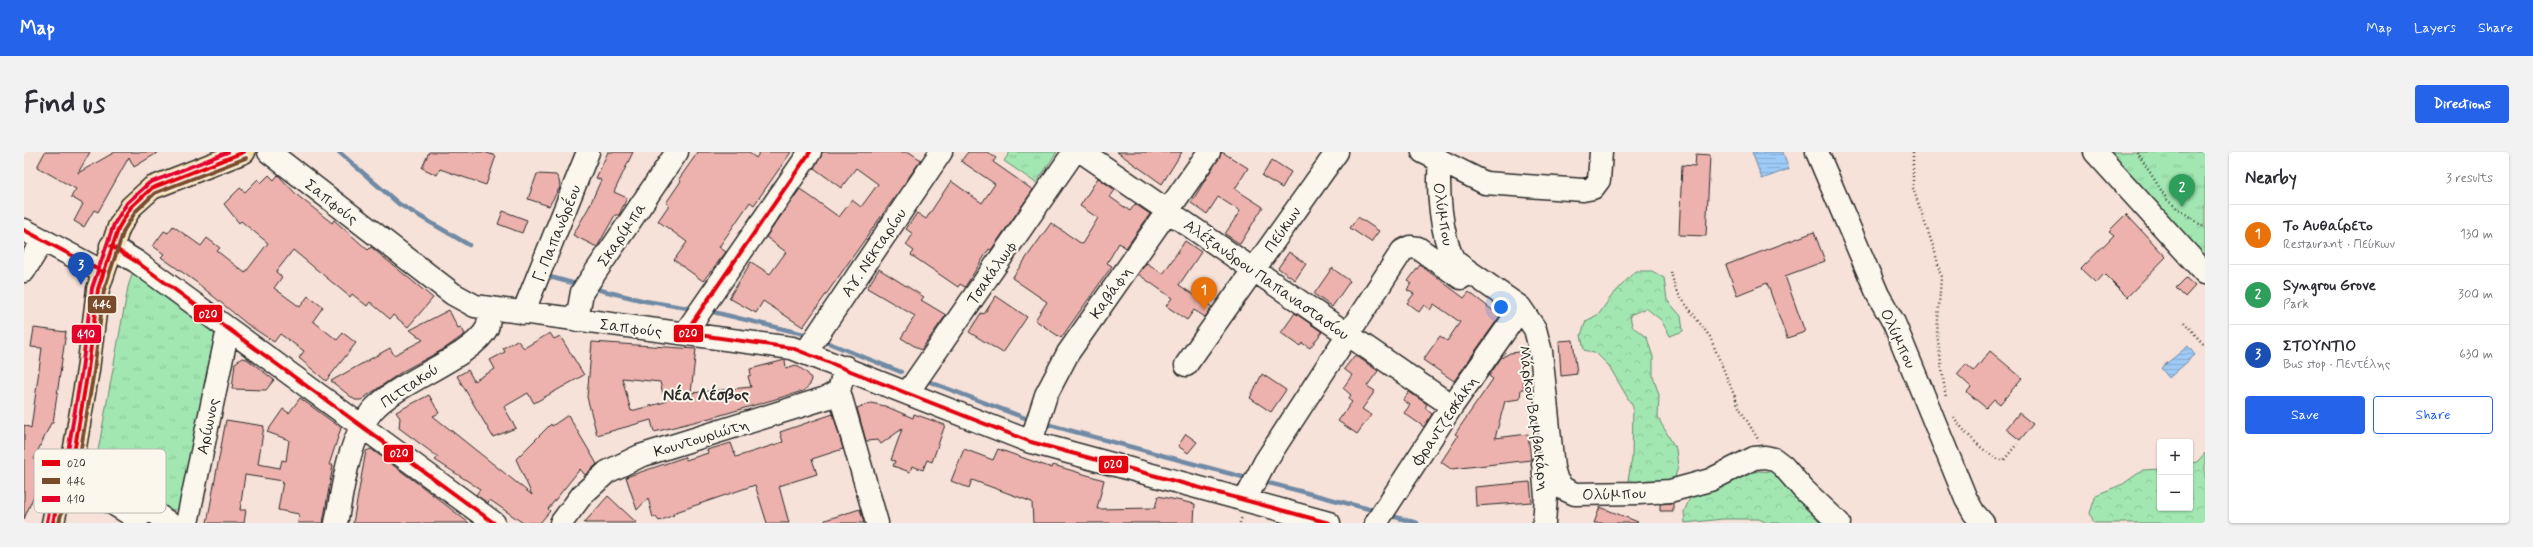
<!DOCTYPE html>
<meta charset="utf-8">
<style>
:root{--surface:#fff;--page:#f2f2f3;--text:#2b2b33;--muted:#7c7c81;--line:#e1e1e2;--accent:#2563eb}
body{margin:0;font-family:Mynerve,sans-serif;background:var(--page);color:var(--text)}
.controls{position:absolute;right:12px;bottom:12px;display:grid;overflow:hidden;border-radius:4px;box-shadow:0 1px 3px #0004}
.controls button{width:36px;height:36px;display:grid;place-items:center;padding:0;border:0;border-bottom:1px solid var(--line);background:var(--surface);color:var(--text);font:20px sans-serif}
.you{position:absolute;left:1477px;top:155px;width:14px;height:14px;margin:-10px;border:3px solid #fff;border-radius:50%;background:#1a73e8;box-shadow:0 0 0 6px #1a73e833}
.badge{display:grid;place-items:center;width:26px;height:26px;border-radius:50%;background:var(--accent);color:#fff;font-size:13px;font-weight:700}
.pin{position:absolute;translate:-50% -33px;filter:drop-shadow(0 1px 2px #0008)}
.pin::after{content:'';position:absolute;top:21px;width:14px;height:12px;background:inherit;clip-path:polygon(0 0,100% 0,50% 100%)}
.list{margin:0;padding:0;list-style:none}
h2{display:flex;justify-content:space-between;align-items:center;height:52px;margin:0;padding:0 16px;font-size:17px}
h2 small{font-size:13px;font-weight:400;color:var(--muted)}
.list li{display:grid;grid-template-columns:26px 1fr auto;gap:12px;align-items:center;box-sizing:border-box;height:60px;padding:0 16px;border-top:1px solid var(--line)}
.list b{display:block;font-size:15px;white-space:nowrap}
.list p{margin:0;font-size:13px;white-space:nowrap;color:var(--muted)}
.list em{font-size:13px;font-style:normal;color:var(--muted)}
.actions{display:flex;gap:8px;padding:12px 16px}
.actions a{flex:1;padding:9px 0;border:1px solid var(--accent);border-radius:4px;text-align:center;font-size:14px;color:var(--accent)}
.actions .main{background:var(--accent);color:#fff}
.map{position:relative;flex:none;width:2181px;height:371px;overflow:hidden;border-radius:4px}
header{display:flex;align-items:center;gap:24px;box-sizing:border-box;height:56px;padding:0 20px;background:var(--accent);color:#fff}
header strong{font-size:19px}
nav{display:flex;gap:22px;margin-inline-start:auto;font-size:14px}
.intro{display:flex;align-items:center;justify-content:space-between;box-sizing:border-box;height:96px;padding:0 24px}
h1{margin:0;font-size:28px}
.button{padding:10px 18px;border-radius:4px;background:var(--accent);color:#fff;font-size:14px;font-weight:700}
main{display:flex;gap:24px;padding:0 24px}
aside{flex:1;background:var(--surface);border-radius:4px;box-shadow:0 1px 3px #0004}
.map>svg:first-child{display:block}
.forest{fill:url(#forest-crowns);stroke:#66896e}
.park{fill:url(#park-tufts);stroke:#66896e}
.water{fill:url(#water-rules);stroke:#6f8aa5}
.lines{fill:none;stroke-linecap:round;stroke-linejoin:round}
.stream{stroke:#6f8aa5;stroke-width:4.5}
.building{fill:#edb2ad;stroke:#2b2b2b;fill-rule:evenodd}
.minor-casing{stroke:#2b2b2b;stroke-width:25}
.major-casing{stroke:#2b2b2b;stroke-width:25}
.path{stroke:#2b2b2b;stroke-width:2.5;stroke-dasharray:1 3;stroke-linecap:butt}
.minor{stroke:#fbf7ec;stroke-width:22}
.major{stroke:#f9deab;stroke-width:22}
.bus-1-casing{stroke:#fbf7ec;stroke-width:7}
.bus-2-casing{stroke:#fbf7ec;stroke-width:7}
.bus-3-casing{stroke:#fbf7ec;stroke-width:7}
.bus-1{stroke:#e3000f;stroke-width:4}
.bus-2{stroke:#7a4b2a;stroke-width:4}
.bus-3{stroke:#e4002b;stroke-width:4}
.labels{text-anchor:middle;stroke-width:4;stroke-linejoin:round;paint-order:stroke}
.street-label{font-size:16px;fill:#2b2b2b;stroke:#fbf7ec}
.neighbourhood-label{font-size:17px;font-weight:bold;fill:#2b2b2b;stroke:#fbf7ec}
.key{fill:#fbf7ec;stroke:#bdbab2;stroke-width:1}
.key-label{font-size:11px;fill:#2b2b2b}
.line-badge{stroke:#fbf7ec;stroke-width:1.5}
.badge-label{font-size:11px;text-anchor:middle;font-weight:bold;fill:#fff}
</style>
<header>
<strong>Map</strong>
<nav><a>Map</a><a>Layers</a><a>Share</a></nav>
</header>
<div class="intro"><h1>Find us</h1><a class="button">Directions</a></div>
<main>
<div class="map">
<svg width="2181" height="371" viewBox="0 0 2181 371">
<defs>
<pattern id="forest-crowns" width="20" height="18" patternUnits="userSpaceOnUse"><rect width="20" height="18" fill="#a2e7b2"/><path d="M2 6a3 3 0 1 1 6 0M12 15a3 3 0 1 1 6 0" fill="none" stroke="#8cc699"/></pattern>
<pattern id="park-tufts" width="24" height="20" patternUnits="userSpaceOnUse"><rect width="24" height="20" fill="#a2e7b2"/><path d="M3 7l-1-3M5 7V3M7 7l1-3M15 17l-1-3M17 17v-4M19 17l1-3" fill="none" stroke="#8cc699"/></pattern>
<pattern id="water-rules" width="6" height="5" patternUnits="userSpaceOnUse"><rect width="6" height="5" fill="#9dcaf7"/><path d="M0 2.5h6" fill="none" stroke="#87aed4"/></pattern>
</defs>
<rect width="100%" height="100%" fill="#f7e2d9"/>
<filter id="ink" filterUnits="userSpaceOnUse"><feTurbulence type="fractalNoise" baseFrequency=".025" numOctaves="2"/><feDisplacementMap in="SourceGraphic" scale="8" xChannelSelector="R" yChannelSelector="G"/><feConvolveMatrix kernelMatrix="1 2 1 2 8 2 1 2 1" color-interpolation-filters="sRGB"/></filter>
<g filter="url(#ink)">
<path class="forest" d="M 1611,119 L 1628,119 L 1640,126 L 1643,148 L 1657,164 L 1659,179 L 1646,184 L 1637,168 L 1622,156 L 1606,163 L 1608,174 L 1623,186 L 1629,205 L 1629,225 L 1635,243 L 1634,266 L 1652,297 L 1654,315 L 1649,332 L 1603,334 L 1608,306 L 1609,255 L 1585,214 L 1573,202 L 1560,198 L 1557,183 L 1562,169 L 1575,162 L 1586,146 Z
M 2181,301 L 2181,371 L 2070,371 L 2066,361 L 2072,343 L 2099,332 L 2119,318 L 2136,317 L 2136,356 L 2166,356 L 2166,311 L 2173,310 Z
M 1734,319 L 1750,320 L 1796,371 L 1743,371 L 1735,367 L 1699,367 L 1661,371 L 1660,360 L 1667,343 Z"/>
<path class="park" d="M 986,0 L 1033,0 L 1012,31 L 980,9 Z
M 2087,0 L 2181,0 L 2181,109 Z
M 109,119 L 189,175 L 192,183 L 159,355 L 150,358 L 138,355 L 82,318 L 75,309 L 74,299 L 104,135 Z"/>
<path class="water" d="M 1728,0 L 1759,0 L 1765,17 L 1738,27 Z
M 2164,194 L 2171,203 L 2145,226 L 2137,216 Z"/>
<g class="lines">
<path class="stream" d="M 315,0 L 375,52 L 445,93
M 526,125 L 552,132
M 572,137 L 621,149 L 670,157
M 685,159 L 780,182
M 802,190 L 877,220
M 906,230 L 1001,266
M 1022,272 L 1226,327
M 1237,329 L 1349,358
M 1368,364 L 1393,371"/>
</g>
<path class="building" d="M 21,0 L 66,0 L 54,21 L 91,0 L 135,0 L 110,15 L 105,5 L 74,60 L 70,58 L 60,75 L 50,69 L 59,52 L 47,45 L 52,37 L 13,15 Z
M 405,0 L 460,0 L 472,4 L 462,33 L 416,17 L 413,23 L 398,16 Z
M 584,0 L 609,0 L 590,40 L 603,46 L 595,63 L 591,63 L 573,95 L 549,83 L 565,55 L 577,28 L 572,26 Z
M 674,0 L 724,0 L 732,6 L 736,0 L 767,0 L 730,53 L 726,50 L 695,95 L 702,100 L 679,129 L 650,108 L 663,90 L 634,69 L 645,53 L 642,51 L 657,29 L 655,27 Z
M 798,0 L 885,0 L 897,8 L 779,175 L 739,149 L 732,161 L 705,146 L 727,110 L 746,122 L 762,100 L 742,85 L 776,37 L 815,65 L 828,48 L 837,55 L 854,32 L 832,16 L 817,36 L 790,16 Z
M 944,0 L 963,0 L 972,6 L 969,10 L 1009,38 L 967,98 L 965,97 L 941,135 L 936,132 L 934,135 L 887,103 L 890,99 L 882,93 L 889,82 L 882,77 L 893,61 L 902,67 L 927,29 L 958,51 L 971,32 L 937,9 Z
M 1093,0 L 1158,0 L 1138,32 Z
M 1198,0 L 1224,16 L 1211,37 L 1239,55 L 1216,92 L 1201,82 L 1216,59 L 1194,45 L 1183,62 L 1167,51 Z
M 1672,2 L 1686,3 L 1682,84 L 1655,83 L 1658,13 L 1671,14 Z
M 1248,8 L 1267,20 L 1258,36 L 1238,24 Z
M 513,22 L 532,23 L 535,28 L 536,35 L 525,54 L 504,47 Z
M 245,23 L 250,28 L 254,23 L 273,43 L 308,71 L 310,68 L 344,98 L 347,95 L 409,146 L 384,175 L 369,163 L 366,167 L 346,150 L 343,154 L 328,142 L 326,145 L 269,98 L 252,120 L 258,125 L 250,136 L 276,155 L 284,144 L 299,155 L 289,169 L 313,188 L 319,181 L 332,191 L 302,229 L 275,206 L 280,199 L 256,182 L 250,190 L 223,172 L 172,130 L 137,105 L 140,102 L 129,94 L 140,79 L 144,81 L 149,74 L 177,94 L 183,86 L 196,96 L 193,99 L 221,121 L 244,91 L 217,69 L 215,71 L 200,52 L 216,36 L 221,40 L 234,27 L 237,31 Z
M 1074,26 L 1091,38 L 1086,45 L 1106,59 L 1111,52 L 1126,62 L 1102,96 L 1095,91 L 1083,111 L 1088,114 L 1037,186 L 1011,168 L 1023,150 L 988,126 L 1027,71 L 1058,92 L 1074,66 L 1056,54 Z
M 479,59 L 503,68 L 498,81 L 474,72 Z
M 2102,62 L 2142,105 L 2103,145 L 2080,122 L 2072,131 L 2057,117 L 2090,83 L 2085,79 Z
M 1334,65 L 1355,79 L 1347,90 L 1326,76 Z
M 1790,80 L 1801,109 L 1761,124 L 1781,180 L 1763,186 L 1743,131 L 1713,143 L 1702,113 Z
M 1161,89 L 1177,100 L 1155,133 L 1188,155 L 1181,165 L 1170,158 L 1163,168 L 1142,154 L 1148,146 L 1114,122 L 1123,111 L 1139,122 Z
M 1265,100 L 1282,112 L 1271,128 L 1254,116 Z
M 1396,113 L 1440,146 L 1445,140 L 1476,164 L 1430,229 L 1399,208 L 1416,184 L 1423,189 L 1436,170 L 1410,152 L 1406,158 L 1400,153 L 1395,160 L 1383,151 L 1390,142 L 1383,138 L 1387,131 L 1384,129 Z
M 1308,116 L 1326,129 L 1308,155 L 1290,142 Z
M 855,117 L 900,145 L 897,148 L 922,163 L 897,198 L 877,186 L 891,164 L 843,136 Z
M 2162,126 L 2171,134 L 2161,145 L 2152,136 Z
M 972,144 L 1003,165 L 979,201 L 945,180 L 957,161 L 960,162 Z
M 425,158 L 434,176 L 437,175 L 441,182 L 420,197 L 379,219 L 337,248 L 331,248 L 307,229 L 366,196 L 370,203 L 399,188 L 386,178 Z
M 1271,161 L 1298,180 L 1286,196 L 1278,191 L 1276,194 L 1257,181 Z
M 10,176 L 42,180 L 29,271 L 27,271 L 10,307 L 23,313 L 0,367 L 0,273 L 7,276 L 18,196 L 7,195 Z
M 526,181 L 530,187 L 536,184 L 560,223 L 510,251 L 504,241 L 480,255 L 492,276 L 469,285 L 433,224 L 444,218 L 450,229 L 471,217 L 466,208 L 481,200 L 479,196 L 493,188 L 500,196 Z
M 1549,188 L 1553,222 L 1537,224 L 1535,189 Z
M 568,190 L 672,197 L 667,241 L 727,235 L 724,224 L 727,223 L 726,217 L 761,208 L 762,216 L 772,213 L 783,221 L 787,226 L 786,233 L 779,239 L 690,265 L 630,280 L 627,268 L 573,283 L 563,245 ZM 598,226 L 636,230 L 641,250 L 607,259 Z
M 1966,199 L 1998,226 L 1976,252 L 1970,247 L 1962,256 L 1943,240 L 1947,235 L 1933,222 L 1942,212 L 1950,219 Z
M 1496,200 L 1500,237 L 1497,237 L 1496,247 L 1481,249 L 1471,286 L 1504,282 L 1507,308 L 1427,317 L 1417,310 L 1434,284 L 1431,282 L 1469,227 L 1465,224 L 1477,206 L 1486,201 Z
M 1331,203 L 1354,219 L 1343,234 L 1351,239 L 1338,257 L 1347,263 L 1333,282 L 1314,269 L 1328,250 L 1324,247 L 1327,243 L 1319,236 L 1328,223 L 1320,217 Z
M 218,206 L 223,207 L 250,228 L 242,238 L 208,237 L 211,211 Z
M 1238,222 L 1262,238 L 1247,260 L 1226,246 Z
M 1385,240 L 1403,252 L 1401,256 L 1408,262 L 1400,275 L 1380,261 L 1386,253 L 1379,248 Z
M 405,243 L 415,261 L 409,264 L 508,343 L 492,307 L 527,272 L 528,274 L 544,263 L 573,312 L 561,323 L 556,317 L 524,357 L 526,359 L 516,371 L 499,371 L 466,348 L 464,351 L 452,343 L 456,337 L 411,308 L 414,305 L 375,276 L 376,266 L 372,260 Z
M 276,246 L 317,276 L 305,313 L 309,313 L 299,371 L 274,371 L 275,362 L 254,358 L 259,329 L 221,323 L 216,358 L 222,358 L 220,371 L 183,371 L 202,268 L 240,274 L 234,312 L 256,316 L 258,308 L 262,309 L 265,288 L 243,280 L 259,257 L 265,261 Z
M 847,251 L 861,254 L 889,266 L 890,262 L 921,273 L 908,310 L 903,308 L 899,318 L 888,314 L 886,320 L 869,314 L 871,309 L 867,308 L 878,277 L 857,292 L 854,288 L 842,289 L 833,256 Z
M 1995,261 L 2009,272 L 1996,288 L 1982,277 Z
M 809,262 L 819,297 L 788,307 L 793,322 L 755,334 L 765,371 L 743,371 L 731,333 L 649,361 L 650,363 L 635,369 L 632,365 L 629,366 L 624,346 L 613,358 L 602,325 L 661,305 L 662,308 L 684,301 L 683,298 L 707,291 L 712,305 L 759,290 L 756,280 Z
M 1162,282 L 1173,290 L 1164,301 L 1154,294 Z
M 347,297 L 400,336 L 445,371 L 329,371 L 342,299 Z
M 940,297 L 969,308 L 974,297 L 1028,316 L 1029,313 L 1080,328 L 1073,357 L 1131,356 L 1134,344 L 1171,352 L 1170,371 L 1009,371 L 1008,350 L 948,328 L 945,336 L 927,329 Z
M 1506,330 L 1508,350 L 1452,354 L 1451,335 Z
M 584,344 L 613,371 L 560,371 Z
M 1649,351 L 1649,359 L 1636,359 L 1636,352 Z
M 1576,355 L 1614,370 L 1614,371 L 1570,371 Z
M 836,357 L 840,371 L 802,371 L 801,368 Z"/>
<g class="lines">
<g class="minor-casing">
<path id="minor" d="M 245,0 L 429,142 L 451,154 L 768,196 L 1007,290 L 1305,371
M 1058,0 L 1428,254
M 1399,0 L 1461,31 L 1559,38 L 1569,36 L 1575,28 L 1577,0
M 1793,0 L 1854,143 L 1870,171 L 1942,347 L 1950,361 L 1959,371
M 2071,0 L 2181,121
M 1416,9 C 1413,37 1417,84 1430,109 L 1496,155 L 1511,177 L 1517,200 L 1529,316 L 1533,329 L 1540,337 L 1551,342 L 1615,341 L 1646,339 L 1686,328 L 1730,306 L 1741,305 L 1750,307 L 1759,314 L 1779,337 L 1815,371
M 0,78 L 79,120
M 87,94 L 113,110 L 470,371
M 0,119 L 19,88
M 499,161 L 564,0
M 553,168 L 558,140 L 653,0
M 661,181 L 786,0
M 782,200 L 917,0
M 1162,213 L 1313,0
M 815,239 L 853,371
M 884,240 L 1050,0
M 1007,290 L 1022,243 L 1044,201 L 1185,0
M 49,308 L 82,327 L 145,371
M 1519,311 L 1522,345 L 1520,371
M 46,325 L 114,367
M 1221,348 L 1241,310 L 1378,99 L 1386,95 L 1394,96 L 1437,126
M 163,371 L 204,177
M 312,371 C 320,333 323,290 348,259 C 372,230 449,205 463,176 C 465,171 465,163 465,158
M 537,371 L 558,343 L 583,320 L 616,304 L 802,246 L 815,239 L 821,215
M 1352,371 L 1428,254 L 1490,166"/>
</g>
<g class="major-casing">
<path id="major" d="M 29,371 L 34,347 L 46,325 L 64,218 L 74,137 L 95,75 L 107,55 L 128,36 L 220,0"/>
</g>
<path class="path" d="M 1889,0 L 1889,36 L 1911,100 L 1917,125 L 1913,182 L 1922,246
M 2113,0 L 2144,49 L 2181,76
M 1647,120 L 1652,139 L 1686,185 L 1716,257 L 1735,289
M 2160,170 L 2181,194
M 1930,265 C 1936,276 1968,310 1980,308 L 1993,292
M 1216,371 L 1218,364"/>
<use href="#minor" class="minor"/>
<use href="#major" class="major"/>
<g class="bus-1-casing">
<path id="bus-1" d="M 786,0 L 661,181 L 768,196 L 1007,290 L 1305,371
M 0,78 L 79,120
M 87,94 L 113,110 L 470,371
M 29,371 L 34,347 L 46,325 L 64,218 L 74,137 L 95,75 L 107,55 L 128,36 L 220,0"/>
</g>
<g class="bus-2-casing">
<path id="bus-2" d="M 35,371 L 40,349 L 52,326 L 70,219 L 80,138 L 100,78 L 112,59 L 131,41 L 222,6"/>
</g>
<g class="bus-3-casing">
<path id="bus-3" d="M 23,370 L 28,345 L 40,323 L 58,217 L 68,136 L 90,72 L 103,51 L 125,31 L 204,0"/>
</g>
<use href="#bus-1" class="bus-1"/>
<use href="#bus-2" class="bus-2"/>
<use href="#bus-3" class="bus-3"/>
</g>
</g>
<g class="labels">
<g class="street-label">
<text transform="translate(308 49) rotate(38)" y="6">Σαπφούς</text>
<text transform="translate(1420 62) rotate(81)" y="6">Ολύμπου</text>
<text transform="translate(1258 77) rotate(-55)" y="6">Πεύκων</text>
<text transform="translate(532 81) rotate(-68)" y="6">Γ. Παπανδρέου</text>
<text transform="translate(597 82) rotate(-56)" y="6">Σκαρίμπα</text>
<text transform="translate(849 100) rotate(-56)" y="6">Αγ. Νεκταρίου</text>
<text transform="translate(967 120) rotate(-55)" y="6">Τσακάλωφ</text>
<text transform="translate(1243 127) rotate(35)" y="6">Αλέξανδρου Παπαναστασίου</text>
<text transform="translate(1086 140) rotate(-55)" y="6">Καβάφη</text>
<text transform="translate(607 175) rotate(7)" y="6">Σαπφούς</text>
<text transform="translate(1875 186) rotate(65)" y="6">Ολύμπου</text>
<text transform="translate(385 233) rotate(-34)" y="6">Πιττακού</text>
<text transform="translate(1511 266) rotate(82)" y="6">Μάρκου Βαμβακάρη</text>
<text transform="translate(1420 268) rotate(-56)" y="6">Φραντζεσκάκη</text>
<text transform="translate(183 274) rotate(-78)" y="6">Αρίωνος</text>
<text transform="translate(677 285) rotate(-17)" y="6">Κουντουριώτη</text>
<text transform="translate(1590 341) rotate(-2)" y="6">Ολύμπου</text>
</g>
<g class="neighbourhood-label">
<text x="682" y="248">Νέα Λέσβος</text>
</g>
</g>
<rect x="10" y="297" width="132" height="64" rx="6" class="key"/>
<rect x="18" y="308" width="18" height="6" fill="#e3000f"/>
<rect x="18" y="326" width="18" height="6" fill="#7a4b2a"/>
<rect x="18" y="344" width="18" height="6" fill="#e4002b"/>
<g class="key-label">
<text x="43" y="315">020</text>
<text x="43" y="333">446</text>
<text x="43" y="351">410</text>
</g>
<g class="line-badge">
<rect x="63" y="143" width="30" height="19" rx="4" fill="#7a4b2a"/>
<rect x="169" y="152" width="30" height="19" rx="4" fill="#e3000f"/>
<rect x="649" y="172" width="31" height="19" rx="4" fill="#e3000f"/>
<rect x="47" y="172" width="31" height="20" rx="4" fill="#e4002b"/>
<rect x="359" y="292" width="31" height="19" rx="4" fill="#e3000f"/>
<rect x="1074" y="303" width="31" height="19" rx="4" fill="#e3000f"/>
</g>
<g class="badge-label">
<text x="78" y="156">446</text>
<text x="184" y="166">020</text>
<text x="664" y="185">020</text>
<text x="62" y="186">410</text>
<text x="375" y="305">020</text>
<text x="1089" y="316">020</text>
</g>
</svg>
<div class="controls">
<button>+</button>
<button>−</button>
</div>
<div class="you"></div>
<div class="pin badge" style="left:1180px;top:158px;background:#e8710a">1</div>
<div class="pin badge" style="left:2158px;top:55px;background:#2e9e5b">2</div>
<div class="pin badge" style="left:57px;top:133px;background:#1a4fb4">3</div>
</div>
<aside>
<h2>Nearby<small>3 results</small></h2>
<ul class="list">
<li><span class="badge" style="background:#e8710a">1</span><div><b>Το Αυθαίρετο</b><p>Restaurant · Πεύκων</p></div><em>130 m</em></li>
<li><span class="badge" style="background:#2e9e5b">2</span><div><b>Syngrou Grove</b><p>Park</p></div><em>300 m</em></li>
<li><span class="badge" style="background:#1a4fb4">3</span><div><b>ΣΤΟΥΝΤΙΟ</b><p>Bus stop · Πεντέλης</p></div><em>630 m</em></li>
</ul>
<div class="actions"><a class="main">Save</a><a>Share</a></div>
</aside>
</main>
